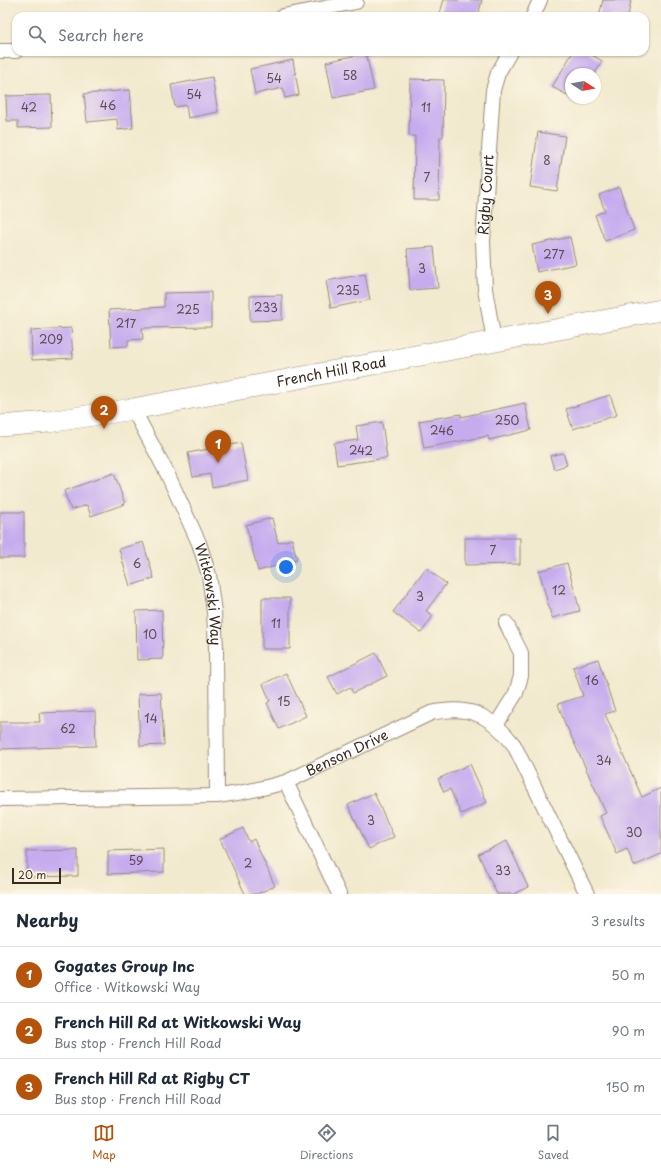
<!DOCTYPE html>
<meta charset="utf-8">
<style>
:root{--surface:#fff;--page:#f2f2f3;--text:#1f2937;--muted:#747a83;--line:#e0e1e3;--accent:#b45309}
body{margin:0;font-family:"Playpen Sans",sans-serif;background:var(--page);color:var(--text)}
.compass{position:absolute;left:565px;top:68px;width:36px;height:36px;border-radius:50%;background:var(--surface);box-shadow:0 1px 3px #0004;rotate:101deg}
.scale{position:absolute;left:12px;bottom:10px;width:49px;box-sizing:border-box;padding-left:4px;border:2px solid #3b2a1e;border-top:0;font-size:11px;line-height:14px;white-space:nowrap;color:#3b2a1e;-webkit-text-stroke:3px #fcf5e5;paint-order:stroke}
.you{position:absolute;left:286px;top:567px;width:14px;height:14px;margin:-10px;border:3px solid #fff;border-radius:50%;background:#1a73e8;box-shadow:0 0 0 6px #1a73e833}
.badge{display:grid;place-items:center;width:26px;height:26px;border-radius:50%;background:var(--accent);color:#fff;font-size:13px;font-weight:700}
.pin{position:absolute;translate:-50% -33px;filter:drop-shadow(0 1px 2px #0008)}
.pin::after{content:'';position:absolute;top:21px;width:14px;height:12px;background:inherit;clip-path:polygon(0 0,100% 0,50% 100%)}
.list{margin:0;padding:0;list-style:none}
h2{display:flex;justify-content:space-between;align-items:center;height:52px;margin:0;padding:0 16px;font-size:17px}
h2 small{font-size:13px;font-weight:400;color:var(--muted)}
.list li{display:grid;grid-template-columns:26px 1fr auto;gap:12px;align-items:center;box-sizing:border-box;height:56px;padding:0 16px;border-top:1px solid var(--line)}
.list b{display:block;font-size:15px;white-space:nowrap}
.list p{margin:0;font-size:13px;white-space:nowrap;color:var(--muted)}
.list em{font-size:13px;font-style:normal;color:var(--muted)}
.icon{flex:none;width:22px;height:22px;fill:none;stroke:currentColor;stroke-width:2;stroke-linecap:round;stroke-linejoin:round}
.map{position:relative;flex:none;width:661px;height:894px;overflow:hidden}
.search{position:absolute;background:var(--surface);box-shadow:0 1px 3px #0004;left:12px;right:12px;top:12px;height:44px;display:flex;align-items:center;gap:10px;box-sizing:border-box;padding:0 14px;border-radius:12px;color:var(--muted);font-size:15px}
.sheet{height:220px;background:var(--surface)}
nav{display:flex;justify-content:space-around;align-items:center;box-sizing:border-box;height:56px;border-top:1px solid var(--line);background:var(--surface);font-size:11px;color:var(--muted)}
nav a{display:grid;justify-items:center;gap:2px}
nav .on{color:var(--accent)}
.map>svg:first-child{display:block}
.building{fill:#c6acef}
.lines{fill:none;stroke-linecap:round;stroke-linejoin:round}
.street-casing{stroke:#968a76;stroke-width:16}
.secondary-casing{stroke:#968a76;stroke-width:22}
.street{stroke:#fff;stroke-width:14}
.secondary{stroke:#fff;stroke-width:21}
.labels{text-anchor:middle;stroke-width:3;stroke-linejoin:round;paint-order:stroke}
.number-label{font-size:12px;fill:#5e4a52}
.street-label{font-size:14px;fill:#3b2a1e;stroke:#fcf5e5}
</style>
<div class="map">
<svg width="661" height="894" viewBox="0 0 661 894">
<rect width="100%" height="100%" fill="#fcf5e5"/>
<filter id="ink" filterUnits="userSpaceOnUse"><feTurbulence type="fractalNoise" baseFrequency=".025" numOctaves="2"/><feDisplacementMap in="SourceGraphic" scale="8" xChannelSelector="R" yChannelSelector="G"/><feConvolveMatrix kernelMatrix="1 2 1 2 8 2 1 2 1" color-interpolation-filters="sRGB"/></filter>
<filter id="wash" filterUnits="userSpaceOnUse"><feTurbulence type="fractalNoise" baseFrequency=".012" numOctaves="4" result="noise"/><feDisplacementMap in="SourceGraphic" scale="16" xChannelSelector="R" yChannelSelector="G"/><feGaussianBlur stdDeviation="0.9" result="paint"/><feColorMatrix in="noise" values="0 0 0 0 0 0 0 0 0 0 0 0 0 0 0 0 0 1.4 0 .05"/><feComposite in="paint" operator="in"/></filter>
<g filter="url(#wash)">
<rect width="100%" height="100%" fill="#f2eace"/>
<g id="blocks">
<path class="building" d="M 444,0 L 482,0 L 478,16 L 439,16 Z
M 603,0 L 631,0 L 628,16 L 599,16 Z
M 573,52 L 587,52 L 602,61 L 595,74 L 571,74 L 571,97 L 552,87 Z
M 366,53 L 374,90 L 333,98 L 326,62 Z
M 293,60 L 299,95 L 285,98 L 283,88 L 255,94 L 250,69 Z
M 212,77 L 218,112 L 188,118 L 186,105 L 175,107 L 171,85 Z
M 410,79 L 444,80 L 443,137 L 440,137 L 439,200 L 414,200 L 415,136 L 409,136 Z
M 130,90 L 133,128 L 118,130 L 117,119 L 87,122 L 84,94 Z
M 51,95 L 52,127 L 18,128 L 18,121 L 7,121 L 6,96 Z
M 538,132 L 565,136 L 557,191 L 530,187 Z
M 619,187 L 634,230 L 605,241 L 595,215 L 605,211 L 599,195 Z
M 570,237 L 576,264 L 537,272 L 532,245 Z
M 434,247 L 438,288 L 410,290 L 407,249 Z
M 365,274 L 370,300 L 331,308 L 326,281 Z
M 211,292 L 211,327 L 142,328 L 143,339 L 128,340 L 128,346 L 111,347 L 109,310 L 164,307 L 164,293 Z
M 282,295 L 282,320 L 250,321 L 250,296 Z
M 71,328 L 73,358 L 32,360 L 31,330 Z
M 610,395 L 617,415 L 573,429 L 566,409 Z
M 525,403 L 531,430 L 489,440 L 488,436 L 424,448 L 419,421 L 461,414 L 461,417 Z
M 382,422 L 387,458 L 337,465 L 334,443 L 358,440 L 356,426 Z
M 241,443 L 248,480 L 212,487 L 210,474 L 193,477 L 188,453 Z
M 563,453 L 567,465 L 554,469 L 550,456 Z
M 114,473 L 125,504 L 91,516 L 87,505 L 71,510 L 64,491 Z
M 0,512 L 24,512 L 24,558 L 0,558 Z
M 272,518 L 278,543 L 292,539 L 297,560 L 258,571 L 246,525 Z
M 465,538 L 520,538 L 520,564 L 465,565 Z
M 143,542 L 154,578 L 130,586 L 119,549 Z
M 567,563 L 580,611 L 552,618 L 539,571 Z
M 426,568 L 446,584 L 426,611 L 433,616 L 421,633 L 393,612 Z
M 262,598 L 290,598 L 290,649 L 262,649 Z
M 162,610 L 163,659 L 137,660 L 136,611 Z
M 376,653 L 387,676 L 353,693 L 350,687 L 337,694 L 328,677 Z
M 598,659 L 615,711 L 605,714 L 642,797 L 661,788 L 661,854 L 634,866 L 627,849 L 617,854 L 600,816 L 606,813 L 567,727 L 566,727 L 558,704 L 583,696 L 573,667 Z
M 286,673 L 306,716 L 279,729 L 267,703 L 270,701 L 263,684 Z
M 161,693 L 164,745 L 140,746 L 138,694 Z
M 95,711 L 96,746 L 0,749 L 0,722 L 40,722 L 39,713 Z
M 470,764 L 487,802 L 461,814 L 450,789 L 444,792 L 438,779 Z
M 374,793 L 394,837 L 369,849 L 348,805 Z
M 243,828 L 249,842 L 254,839 L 275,886 L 257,894 L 245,894 L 220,839 Z
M 507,841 L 528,887 L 514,894 L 497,894 L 478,854 Z
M 164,849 L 164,872 L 108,874 L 108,851 Z
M 78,850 L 78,876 L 27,877 L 27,851 Z"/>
</g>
</g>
<g filter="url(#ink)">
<use href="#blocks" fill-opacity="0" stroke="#968a76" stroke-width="1"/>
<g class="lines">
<g class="street-casing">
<g id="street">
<path d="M 283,16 L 356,2"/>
<path d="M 533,16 L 540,0"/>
<path d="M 0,51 L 16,51"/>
<path id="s1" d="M 494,341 L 485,289 L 483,241 L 493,90 L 498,73 L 510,52"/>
<path id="s2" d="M 133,409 L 167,473 L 199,543 L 209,575 L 214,612 L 216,647 L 217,796"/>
<path d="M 496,725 L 516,693 L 521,676 L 521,653 L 506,623"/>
<path d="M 286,782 L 339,894"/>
<path id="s3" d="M 0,799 L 217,796 C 243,793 261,789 286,782 L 431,713 C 469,705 490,714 514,745 L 587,894"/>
</g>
</g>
<g class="secondary-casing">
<g id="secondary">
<path id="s4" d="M 0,426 L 48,422 L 133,409 L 661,310"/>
</g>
</g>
<use href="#street" class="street"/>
<use href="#secondary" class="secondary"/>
</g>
</g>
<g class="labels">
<g class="number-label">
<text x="350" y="80">58</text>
<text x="274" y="83">54</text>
<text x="194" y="99">54</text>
<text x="108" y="110">46</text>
<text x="29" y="112">42</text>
<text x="426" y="112">11</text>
<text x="547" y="165">8</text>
<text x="427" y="182">7</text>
<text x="554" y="259">277</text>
<text x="422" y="273">3</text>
<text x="348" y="295">235</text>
<text x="266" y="312">233</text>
<text x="188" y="314">225</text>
<text x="126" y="328">217</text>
<text x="51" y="344">209</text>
<text x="507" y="425">250</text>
<text x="442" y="435">246</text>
<text x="361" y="455">242</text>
<text x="493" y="555">7</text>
<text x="137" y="568">6</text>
<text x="559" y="595">12</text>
<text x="420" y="601">3</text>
<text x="276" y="628">11</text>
<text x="150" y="639">10</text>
<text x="592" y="685">16</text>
<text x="284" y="706">15</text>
<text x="151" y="723">14</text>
<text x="68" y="733">62</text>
<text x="604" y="765">34</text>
<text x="371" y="825">3</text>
<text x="634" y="837">30</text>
<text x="136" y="865">59</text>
<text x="248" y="868">2</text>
<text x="503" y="875">33</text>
</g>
<g class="street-label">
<text dy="5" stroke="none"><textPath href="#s1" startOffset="147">Rigby Court</textPath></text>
<text dy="5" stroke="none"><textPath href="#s4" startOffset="336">French Hill Road</textPath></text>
<text dy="5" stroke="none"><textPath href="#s2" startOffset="202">Witkowski Way</textPath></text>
<text dy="5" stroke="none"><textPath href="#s3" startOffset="355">Benson Drive</textPath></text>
</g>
</g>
</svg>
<svg class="compass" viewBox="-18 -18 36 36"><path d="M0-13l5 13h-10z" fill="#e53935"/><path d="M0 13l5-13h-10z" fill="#747a83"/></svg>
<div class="scale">20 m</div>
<div class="you"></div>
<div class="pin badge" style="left:218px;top:463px">1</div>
<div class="pin badge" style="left:104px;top:429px">2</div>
<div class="pin badge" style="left:548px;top:314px">3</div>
<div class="search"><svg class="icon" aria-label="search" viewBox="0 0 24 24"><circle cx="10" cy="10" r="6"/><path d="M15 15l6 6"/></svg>Search here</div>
</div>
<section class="sheet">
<h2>Nearby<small>3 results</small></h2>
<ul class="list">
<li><span class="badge">1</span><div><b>Gogates Group Inc</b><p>Office · Witkowski Way</p></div><em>50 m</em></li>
<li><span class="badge">2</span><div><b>French Hill Rd at Witkowski Way</b><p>Bus stop · French Hill Road</p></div><em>90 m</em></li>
<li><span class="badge">3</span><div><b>French Hill Rd at Rigby CT</b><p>Bus stop · French Hill Road</p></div><em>150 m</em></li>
</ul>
</section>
<nav>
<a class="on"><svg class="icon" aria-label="map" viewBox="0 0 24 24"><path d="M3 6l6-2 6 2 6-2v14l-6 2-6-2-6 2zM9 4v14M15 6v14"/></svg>Map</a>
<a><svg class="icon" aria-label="directions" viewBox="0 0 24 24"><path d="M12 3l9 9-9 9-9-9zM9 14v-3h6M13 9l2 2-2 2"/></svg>Directions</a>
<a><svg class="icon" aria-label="saved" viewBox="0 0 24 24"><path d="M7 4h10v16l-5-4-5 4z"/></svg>Saved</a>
</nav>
